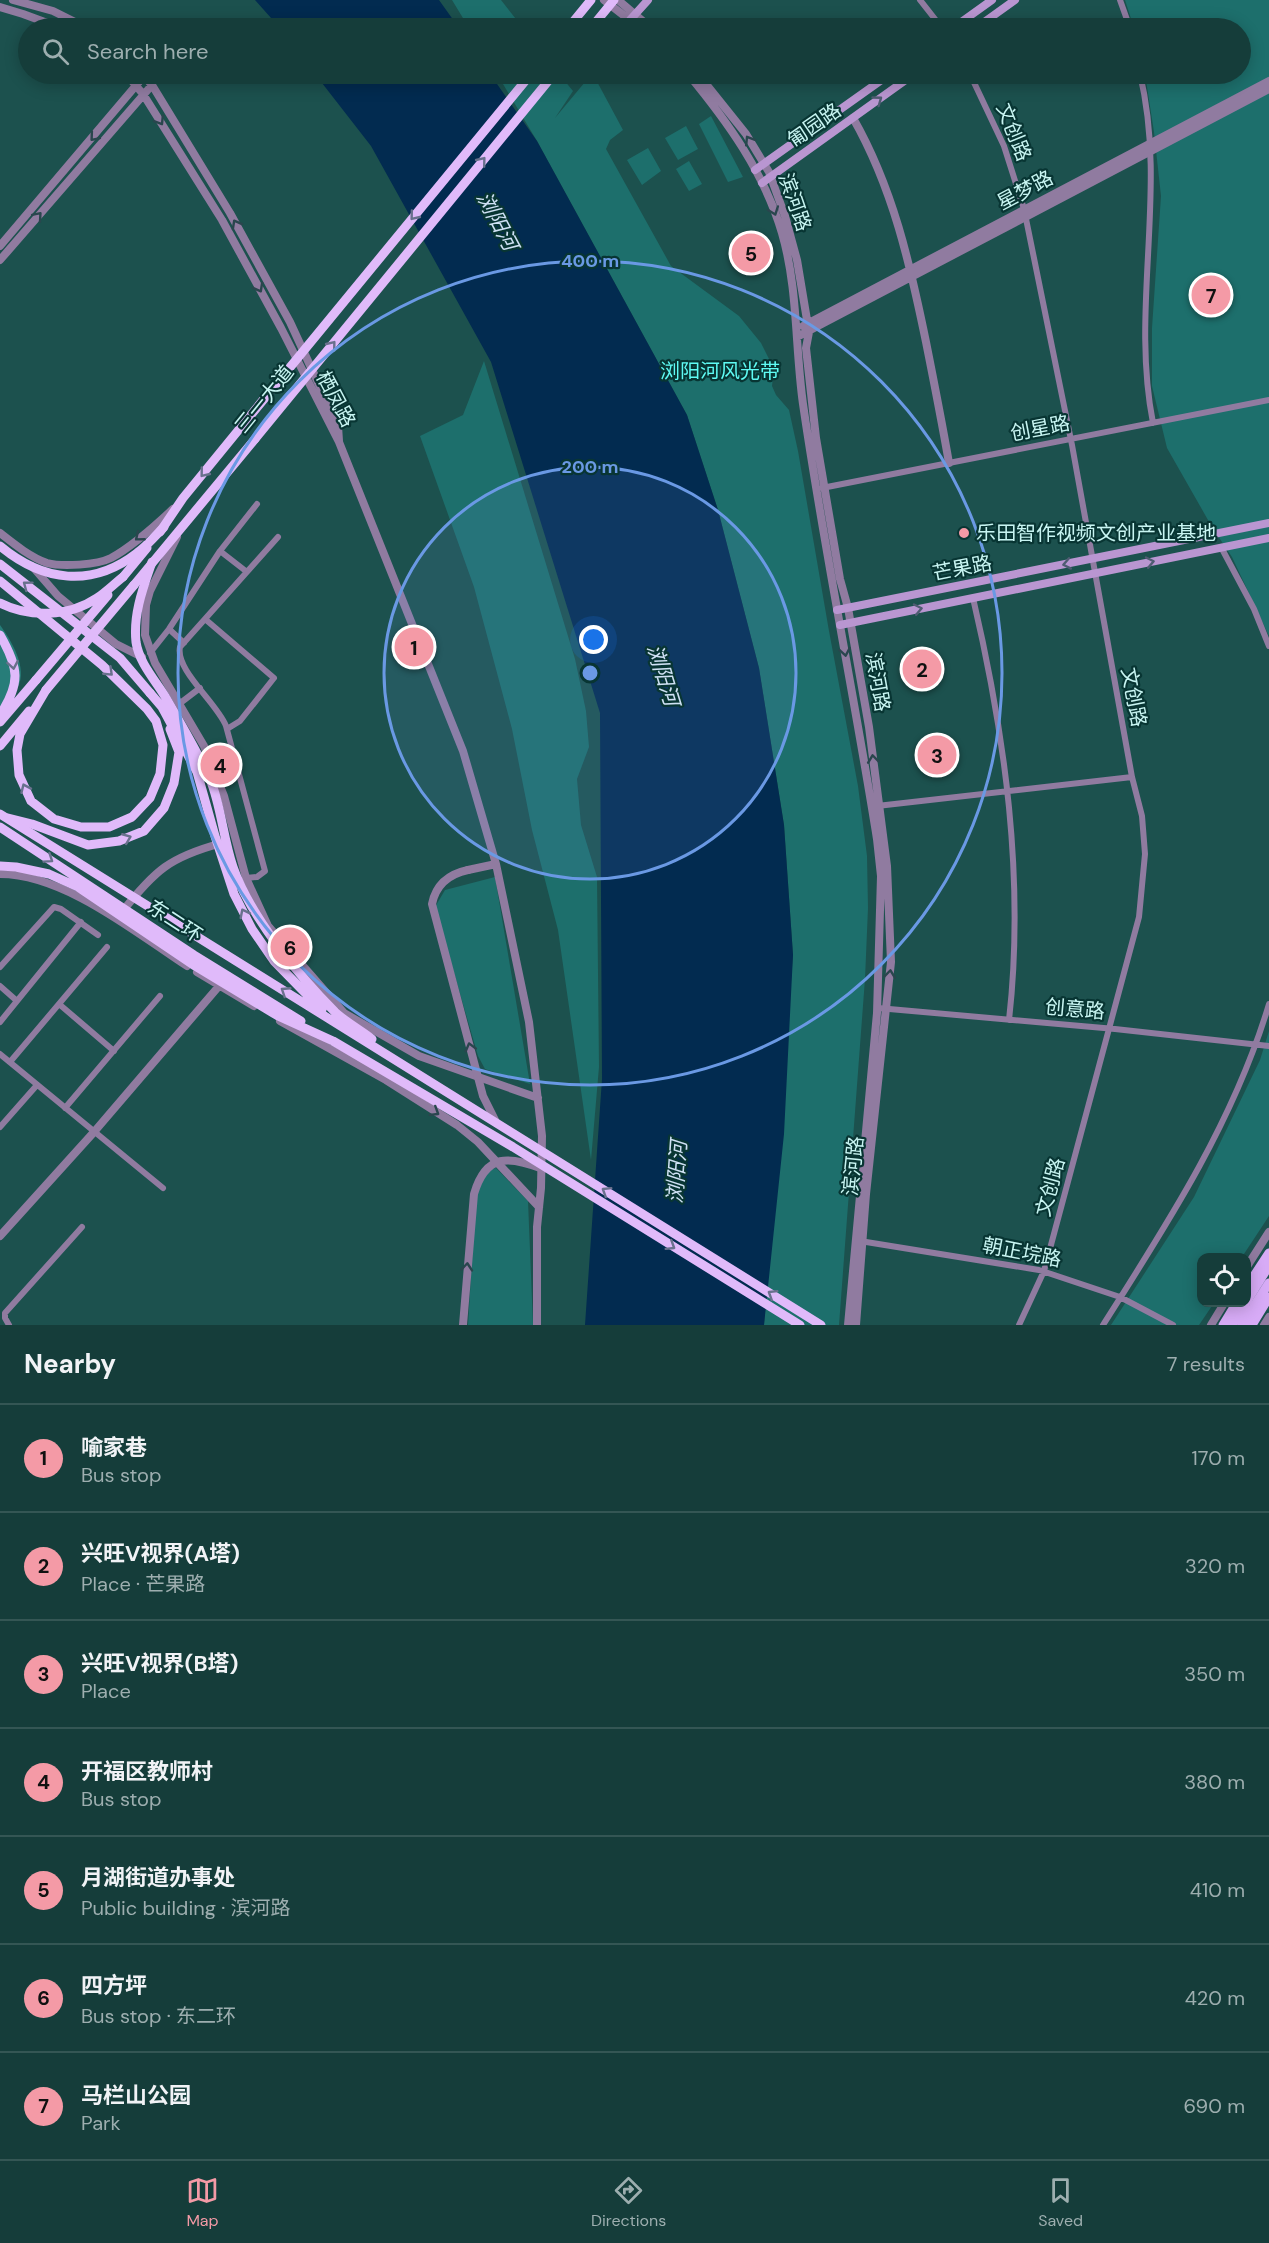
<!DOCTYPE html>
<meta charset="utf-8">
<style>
:root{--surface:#153d3a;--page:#224845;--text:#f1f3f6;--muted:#9daeaf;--line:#345654;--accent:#f49aa6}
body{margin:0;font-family:"DM Sans","Noto Sans SC",sans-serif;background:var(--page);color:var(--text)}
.controls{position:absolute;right:18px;bottom:18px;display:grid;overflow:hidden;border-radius:12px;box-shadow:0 3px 15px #0003}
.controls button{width:54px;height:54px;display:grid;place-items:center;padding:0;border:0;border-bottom:2px solid var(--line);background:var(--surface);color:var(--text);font:30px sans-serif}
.you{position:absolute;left:594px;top:640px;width:21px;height:21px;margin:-15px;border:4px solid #fff;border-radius:50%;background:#1a73e8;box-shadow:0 0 0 9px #1a73e833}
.badge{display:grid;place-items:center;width:39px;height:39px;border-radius:50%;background:var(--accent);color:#111;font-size:20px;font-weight:700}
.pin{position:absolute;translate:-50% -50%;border:3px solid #fff;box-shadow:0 2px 6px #0006}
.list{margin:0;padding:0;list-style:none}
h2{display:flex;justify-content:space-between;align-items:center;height:78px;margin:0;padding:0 24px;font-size:26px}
h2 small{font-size:20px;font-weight:400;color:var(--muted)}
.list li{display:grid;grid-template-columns:39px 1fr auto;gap:18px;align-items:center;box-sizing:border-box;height:108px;padding:0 24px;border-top:2px solid var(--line)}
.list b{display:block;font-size:22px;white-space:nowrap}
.list p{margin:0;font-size:20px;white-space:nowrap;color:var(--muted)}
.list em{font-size:20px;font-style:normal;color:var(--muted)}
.icon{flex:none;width:33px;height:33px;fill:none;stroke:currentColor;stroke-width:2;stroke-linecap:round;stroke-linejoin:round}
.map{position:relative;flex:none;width:1269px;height:1325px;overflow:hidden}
.search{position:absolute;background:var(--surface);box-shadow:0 3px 15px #0003;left:18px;right:18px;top:18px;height:66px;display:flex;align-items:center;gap:15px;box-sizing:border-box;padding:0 21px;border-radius:33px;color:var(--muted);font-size:22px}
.sheet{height:834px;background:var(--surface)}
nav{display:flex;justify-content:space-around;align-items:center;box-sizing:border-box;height:84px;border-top:2px solid var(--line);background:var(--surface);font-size:16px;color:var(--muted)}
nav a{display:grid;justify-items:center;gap:3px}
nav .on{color:var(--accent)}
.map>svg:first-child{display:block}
.green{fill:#1d6f6c}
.forest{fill:#277d79}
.water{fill:#022b50}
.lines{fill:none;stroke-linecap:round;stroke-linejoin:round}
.minor{stroke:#907ba0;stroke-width:6}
.tertiary{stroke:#907ba0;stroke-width:8}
.secondary{stroke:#b996d1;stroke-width:8}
.primary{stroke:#d7abf6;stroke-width:9}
.trunk{stroke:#e0bafa;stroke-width:9}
.tertiary-bridge{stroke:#907ba0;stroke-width:8}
.trunk-bridge{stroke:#e0bafa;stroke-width:9}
.oneway{stroke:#4f5c72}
.oneway2{stroke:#2a464e}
.oneway3{stroke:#69718d}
.ring{fill:none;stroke:#6a99e4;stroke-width:3}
.poi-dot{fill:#f49aa6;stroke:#083533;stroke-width:2}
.labels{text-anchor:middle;stroke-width:4.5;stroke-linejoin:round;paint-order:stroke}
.street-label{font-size:20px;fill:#c8f5f2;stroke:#083533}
.park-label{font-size:20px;fill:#5ffbf4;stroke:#083533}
.poi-label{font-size:20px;fill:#c8f5f2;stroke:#083533;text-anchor:start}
.water-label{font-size:21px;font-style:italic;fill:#cfe1f4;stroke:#083533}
.centre{fill:#6a99e4;stroke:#083533;stroke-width:3}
.ring-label{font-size:18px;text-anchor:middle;font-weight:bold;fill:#6a99e4;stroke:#083533;stroke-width:4.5;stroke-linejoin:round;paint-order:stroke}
</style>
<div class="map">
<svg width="1269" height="1325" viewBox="0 0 1269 1325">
<rect width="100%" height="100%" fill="#1c514e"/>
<path class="green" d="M 452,0 L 501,0 L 523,28 L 469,28 Z
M 1125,0 L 1269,0 L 1269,636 L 1232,557 L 1212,527 L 1167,448 L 1152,386 L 1152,328 L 1161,196 L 1154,132 L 1145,74 L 1240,74 L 1240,28 L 1134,28 Z
M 497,74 L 559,74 L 573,91 L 555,118 L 585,82 L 594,76 L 623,130 L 610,140 L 606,149 L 671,266 L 739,316 L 761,343 L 774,369 L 772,386 L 776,395 L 789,410 L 798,451 L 829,631 L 858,786 L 867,856 L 868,908 L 865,979 L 839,1325 L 764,1325 L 793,955 L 784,825 L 759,668 L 718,510 L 687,415 L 537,141 Z
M 711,116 L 743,177 L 728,182 L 699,124 Z
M 686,126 L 698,149 L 678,160 L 665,138 Z
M 648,148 L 661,171 L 642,185 L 627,160 Z
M 689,161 L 702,184 L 689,191 L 676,169 Z
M 484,361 L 575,659 L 586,711 L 589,747 L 577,779 L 581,825 L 597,877 L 599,1067 L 591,1160 L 558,930 L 532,830 L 512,729 L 474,587 L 420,436 L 463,415 Z
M 495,877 L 530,1084 L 485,1069 L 478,1056 L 435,907 L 445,890 Z
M 1269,1031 L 1269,1216 L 1242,1257 L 1202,1258 L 1202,1302 L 1214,1303 L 1199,1325 L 1111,1325 L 1194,1197 L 1260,1060 Z
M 496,1168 L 528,1201 L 533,1325 L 468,1325 L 476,1196 L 480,1185 L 489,1170 Z"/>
<path class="forest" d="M 0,625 C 11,640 28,668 18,687 C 14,695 6,703 0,710 Z"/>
<path class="water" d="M 255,0 L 439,0 L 459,28 L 280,28 Z
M 315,74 L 490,74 L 537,141 L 687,415 L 718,510 L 759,668 L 784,825 L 793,955 L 784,1134 L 764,1325 L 585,1325 L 602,1079 L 600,713 L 491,362 L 371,146 Z"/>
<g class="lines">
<path class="minor" d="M 920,0 L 942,28
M 1120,0 L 1130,28
M 970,74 L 1004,146 L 1024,209 L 1072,445 L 1132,777 L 1142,816 L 1145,854 L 1139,917 L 1044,1271 L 1019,1325
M 1140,74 C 1168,190 1130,307 1153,423
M 822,488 L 1269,400
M 1221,547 L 1254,609 L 1269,646
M 220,551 L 247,572
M 973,598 C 1005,735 1025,879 1009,1020
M 205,619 L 274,678 L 240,721 L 227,729
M 169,629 L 184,643
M 150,653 L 169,629 L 220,551 L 257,504
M 179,704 L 200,688
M 216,775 L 237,767
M 877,806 L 1132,777
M 246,878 L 257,877 L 265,871 L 226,726 C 217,703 175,670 180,647 L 278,537
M 0,967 L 54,907 L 61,909 L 98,935
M 0,986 L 17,1001
M 59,1004 L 114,1051
M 878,1008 L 1115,1029 L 1269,1046
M 0,1022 L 81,922
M 0,1054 L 163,1188
M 10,1062 L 107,947
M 65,1108 L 160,996
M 0,1127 L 37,1085
M 860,1241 L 1039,1270 L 1120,1297 L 1173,1325
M 9,1325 L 5,1318 L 5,1313 L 82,1227
M 1103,1325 C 1168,1223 1234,1121 1269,1004"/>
<path class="tertiary" d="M 13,0 L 53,11 L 87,28
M 604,0 L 640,28
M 618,0 L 651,28
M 0,7 L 23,14 L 61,28
M 126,74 L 143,94 L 222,220 L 281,328 L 339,442 L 463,751 L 496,864 L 529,1022 L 542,1136 L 541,1188 L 537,1227 L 537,1325
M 142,74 L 152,85 L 230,213 L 290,322 L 338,426 L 339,441
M 688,74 C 727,121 764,172 782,233 C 798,288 795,347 803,404 C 824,549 854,694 877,839 L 881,876 L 877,1013 L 848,1325
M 698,74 L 746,134 L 769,172 L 785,216 L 797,260 L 809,332 L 806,348 L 816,438 L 840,579 L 848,608 L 869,727 L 887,866 L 891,962 L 866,1194 L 856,1325
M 853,118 C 893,188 910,264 926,342 C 934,382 942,423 949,463
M 0,246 L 144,76
M 0,260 L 152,85
M 803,326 L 1269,81
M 797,337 L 1269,89
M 0,533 C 14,544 30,557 47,563 C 62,567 97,565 111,558 C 133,546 155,526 173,509
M 177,537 L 150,591 L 146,605 L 145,635 L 155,663 L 204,746 L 224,796 L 246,878 L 268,926 L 344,1013 L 419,1056 L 538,1098
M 32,566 L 58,596 L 116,644 L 142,657
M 468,870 L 496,864
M 0,874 C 64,874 135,932 187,966
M 122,912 C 155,870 170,857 222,843
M 197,972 L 254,1006
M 280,1021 L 386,1080 L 457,1125 L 478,1142 L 539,1207
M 0,1236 L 94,1132 L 219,986
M 1246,1268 L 1269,1232
M 1211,1325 L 1225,1302
M 1264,1325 L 1269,1317"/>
<path class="secondary" d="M 630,20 L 648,0
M 953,28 L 992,0
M 976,28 L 1015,0
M 755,170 L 890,74
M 762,183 L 914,74
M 837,610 L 1269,523
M 840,625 L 1269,538"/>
<path class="primary" d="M 1246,1288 L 1269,1253
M 1246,1302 L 1269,1266
M 1223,1325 L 1237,1302
M 1232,1325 L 1246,1302
M 1242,1325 L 1269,1283
M 1252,1325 L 1269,1297"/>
<path class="trunk" d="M 568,28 L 591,0
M 160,532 L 183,498 L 241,427
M 0,564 L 120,658 L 150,693
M 123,577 L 147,548
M 0,581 L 102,665 L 147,709 L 156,721 L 163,745 L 160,774 L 150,798 L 132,817 L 109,827 L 81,827 L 54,819 L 31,801 L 19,775 L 17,750 L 20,734 L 46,690
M 134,585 L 255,439
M 0,635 C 19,668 21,683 0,715
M 0,722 L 36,680
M 0,746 L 29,711
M 8,818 L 32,824 L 88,845 L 119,841 L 144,831 L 164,808 L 174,783 L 179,752 L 170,729"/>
<path class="tertiary-bridge" d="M 468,870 C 449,874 436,884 432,904 L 483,1096 L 496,1122
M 463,1325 L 474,1194 C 486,1153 509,1156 543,1169"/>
<path class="trunk-bridge" d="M 591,28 L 614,0
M 241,427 L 531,74
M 255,439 L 554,74
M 0,546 C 43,582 92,588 137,553 C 147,546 155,536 164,527
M 152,562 C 143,588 133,614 136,642 C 139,663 156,681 166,698 C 181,724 197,751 210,779 C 221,805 223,838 233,867 C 250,916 298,975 335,1012 C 346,1022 360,1030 372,1039
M 0,603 C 29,618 69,617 97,598 C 106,592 114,584 123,577
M 36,680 L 108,595
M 46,690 L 134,585
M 150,693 L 162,707 L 197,772 L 215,836 L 234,894 L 252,929 L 274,961 L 322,1010
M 0,814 L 821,1325
M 0,827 L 194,955 L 301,1021
M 0,866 L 16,867 L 49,874 L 78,887 L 195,966 L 278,1016 L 333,1041 L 513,1147 L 800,1325"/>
</g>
<defs><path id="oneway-chevron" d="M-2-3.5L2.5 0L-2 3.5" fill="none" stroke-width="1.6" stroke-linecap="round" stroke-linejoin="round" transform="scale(1.5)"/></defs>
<g class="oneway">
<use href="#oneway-chevron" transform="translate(878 100) rotate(-36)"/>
<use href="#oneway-chevron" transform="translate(1150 562) rotate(-12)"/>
<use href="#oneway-chevron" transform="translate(1067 564) rotate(169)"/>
<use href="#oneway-chevron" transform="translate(918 609) rotate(-12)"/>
</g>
<g class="oneway2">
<use href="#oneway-chevron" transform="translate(160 121) rotate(58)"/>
<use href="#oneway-chevron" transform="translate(94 137) rotate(130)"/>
<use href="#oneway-chevron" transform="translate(749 140) rotate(-122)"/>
<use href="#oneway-chevron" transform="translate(774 211) rotate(70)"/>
<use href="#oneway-chevron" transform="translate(38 216) rotate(-49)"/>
<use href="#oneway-chevron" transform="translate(236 224) rotate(-119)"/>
<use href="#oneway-chevron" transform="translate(259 288) rotate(61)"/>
<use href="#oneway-chevron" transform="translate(139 537) rotate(141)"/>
<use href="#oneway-chevron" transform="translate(845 652) rotate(80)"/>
<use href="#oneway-chevron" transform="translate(873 759) rotate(-97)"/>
<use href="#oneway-chevron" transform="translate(890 974) rotate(-83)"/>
<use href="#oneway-chevron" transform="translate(470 1047) rotate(-105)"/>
<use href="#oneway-chevron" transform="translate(435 1112) rotate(32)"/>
<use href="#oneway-chevron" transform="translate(467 1267) rotate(-85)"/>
</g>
<g class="oneway3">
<use href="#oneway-chevron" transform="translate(482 161) rotate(-51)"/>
<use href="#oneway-chevron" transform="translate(414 216) rotate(129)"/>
<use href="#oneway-chevron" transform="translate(332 345) rotate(-51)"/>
<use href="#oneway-chevron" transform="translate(204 473) rotate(129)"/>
<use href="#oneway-chevron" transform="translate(27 585) rotate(-143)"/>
<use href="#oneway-chevron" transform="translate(13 665) rotate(80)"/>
<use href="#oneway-chevron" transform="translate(109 672) rotate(44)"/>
<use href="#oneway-chevron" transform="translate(25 788) rotate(-114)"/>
<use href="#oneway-chevron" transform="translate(127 838) rotate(-22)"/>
<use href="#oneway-chevron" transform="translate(49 859) rotate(34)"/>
<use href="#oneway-chevron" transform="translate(244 913) rotate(-117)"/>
<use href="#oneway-chevron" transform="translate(285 991) rotate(-147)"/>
<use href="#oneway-chevron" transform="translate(606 1191) rotate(-148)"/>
<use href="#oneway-chevron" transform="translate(671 1246) rotate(32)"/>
<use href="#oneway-chevron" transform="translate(772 1294) rotate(-148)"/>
</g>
<circle cx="590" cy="673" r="206" fill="#6a99e4" fill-opacity=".12"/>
<g class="ring">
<circle cx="590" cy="673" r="206"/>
<circle cx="590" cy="673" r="412"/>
</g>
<circle class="poi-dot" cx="964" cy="533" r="6"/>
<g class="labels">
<g class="street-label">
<text transform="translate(814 125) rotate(-35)" y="7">匍园路</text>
<text transform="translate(1014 132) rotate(68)" y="7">文创路</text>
<text transform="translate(1025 190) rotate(-28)" y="7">星梦路</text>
<text transform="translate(795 202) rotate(71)" y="7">滨河路</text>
<text transform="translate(264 399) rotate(-51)" y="7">三一大道</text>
<text transform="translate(336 399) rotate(62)" y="7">栖凤路</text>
<text transform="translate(1040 428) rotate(-11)" y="7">创星路</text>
<text transform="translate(962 568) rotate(-11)" y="7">芒果路</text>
<text transform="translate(878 682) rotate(80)" y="7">滨河路</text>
<text transform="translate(1134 697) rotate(79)" y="7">文创路</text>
<text transform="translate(175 921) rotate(33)" y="7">东二环</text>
<text transform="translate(1075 1009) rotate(5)" y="7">创意路</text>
<text transform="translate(853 1166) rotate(-84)" y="7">滨河路</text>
<text transform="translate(1050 1187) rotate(-75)" y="7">文创路</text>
<text transform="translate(1022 1252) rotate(11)" y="7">朝正垸路</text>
</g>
<g class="park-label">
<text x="720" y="378">浏阳河风光带</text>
</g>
<g class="poi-label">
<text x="976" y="540">乐田智作视频文创产业基地</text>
</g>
<g class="water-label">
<text transform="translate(497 221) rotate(62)" y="7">浏阳河</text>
<text transform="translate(663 675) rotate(73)" y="7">浏阳河</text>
<text transform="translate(677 1172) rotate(-86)" y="7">浏阳河</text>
</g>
</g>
<circle cx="590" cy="673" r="9" class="centre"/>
<g class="ring-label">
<text x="590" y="267">400 m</text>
<text x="590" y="473">200 m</text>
</g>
</svg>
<div class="controls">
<button><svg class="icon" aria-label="locate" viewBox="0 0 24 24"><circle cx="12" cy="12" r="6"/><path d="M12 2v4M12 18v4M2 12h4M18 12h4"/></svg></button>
</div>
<div class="you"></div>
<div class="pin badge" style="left:414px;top:647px">1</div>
<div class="pin badge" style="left:922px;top:669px">2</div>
<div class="pin badge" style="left:937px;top:755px">3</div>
<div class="pin badge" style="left:220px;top:765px">4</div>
<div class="pin badge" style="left:751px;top:253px">5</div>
<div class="pin badge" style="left:290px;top:947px">6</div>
<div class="pin badge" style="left:1211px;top:295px">7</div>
<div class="search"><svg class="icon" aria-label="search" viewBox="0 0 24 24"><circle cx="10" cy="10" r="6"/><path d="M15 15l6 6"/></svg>Search here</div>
</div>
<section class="sheet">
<h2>Nearby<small>7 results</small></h2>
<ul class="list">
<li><span class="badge">1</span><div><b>喻家巷</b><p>Bus stop</p></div><em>170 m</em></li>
<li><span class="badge">2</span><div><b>兴旺V视界(A塔)</b><p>Place · 芒果路</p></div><em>320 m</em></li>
<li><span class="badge">3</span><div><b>兴旺V视界(B塔)</b><p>Place</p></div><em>350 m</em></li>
<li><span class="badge">4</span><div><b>开福区教师村</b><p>Bus stop</p></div><em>380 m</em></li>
<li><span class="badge">5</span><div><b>月湖街道办事处</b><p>Public building · 滨河路</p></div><em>410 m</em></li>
<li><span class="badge">6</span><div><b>四方坪</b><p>Bus stop · 东二环</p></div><em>420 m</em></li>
<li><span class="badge">7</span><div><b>马栏山公园</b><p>Park</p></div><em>690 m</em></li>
</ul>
</section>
<nav>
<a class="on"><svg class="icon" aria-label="map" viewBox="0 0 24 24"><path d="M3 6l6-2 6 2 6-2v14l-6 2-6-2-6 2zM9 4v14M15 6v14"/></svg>Map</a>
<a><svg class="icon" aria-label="directions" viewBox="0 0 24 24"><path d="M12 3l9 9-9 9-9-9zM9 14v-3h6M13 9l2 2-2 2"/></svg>Directions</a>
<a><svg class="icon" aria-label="saved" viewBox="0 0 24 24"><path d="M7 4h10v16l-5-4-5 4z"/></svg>Saved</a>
</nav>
